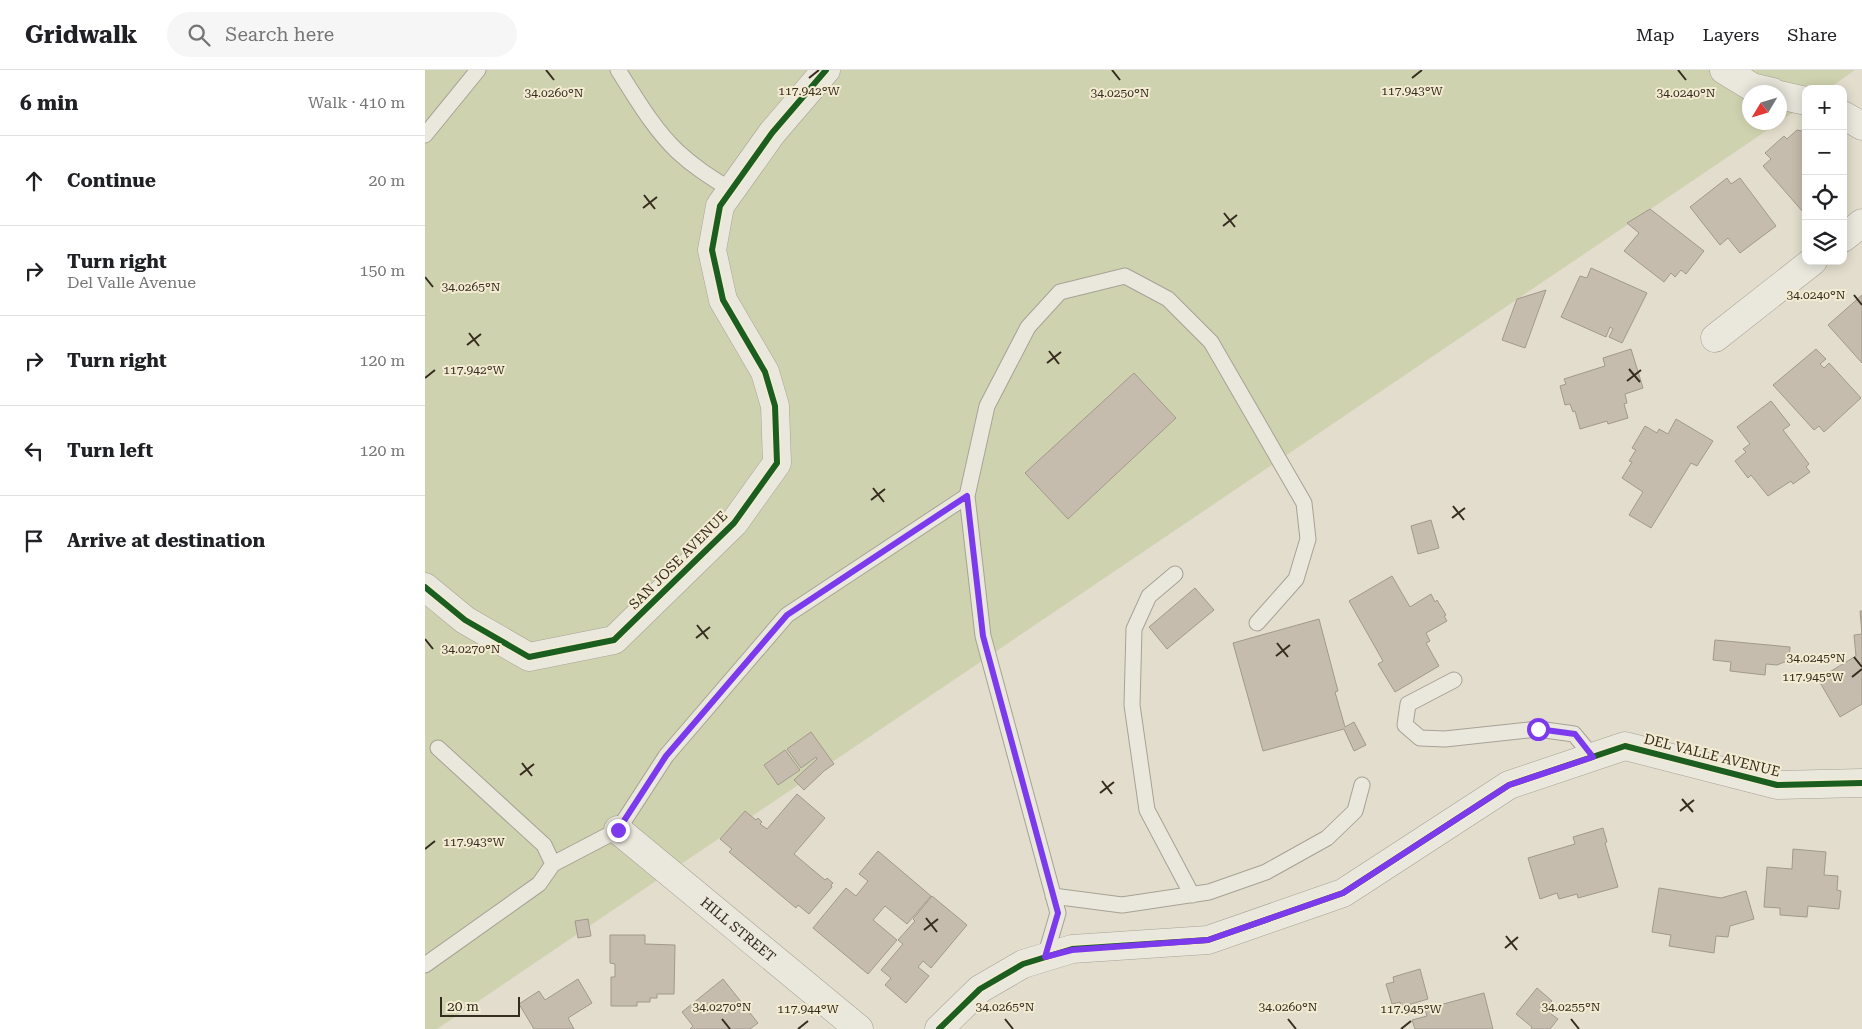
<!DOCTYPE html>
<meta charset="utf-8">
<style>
:root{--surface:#fff;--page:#f6f6f6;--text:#202124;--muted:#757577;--line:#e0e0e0}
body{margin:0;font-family:"Roboto Serif",serif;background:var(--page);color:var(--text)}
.controls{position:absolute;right:15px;top:15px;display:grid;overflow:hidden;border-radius:10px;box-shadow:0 2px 12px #0003}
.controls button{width:45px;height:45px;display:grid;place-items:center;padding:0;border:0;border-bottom:1px solid var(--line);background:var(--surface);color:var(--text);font:25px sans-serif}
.compass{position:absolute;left:1317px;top:15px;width:45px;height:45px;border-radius:50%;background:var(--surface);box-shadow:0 2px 12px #0003;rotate:232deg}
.scale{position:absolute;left:15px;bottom:12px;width:80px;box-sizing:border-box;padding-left:5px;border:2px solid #352b1e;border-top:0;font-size:14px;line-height:18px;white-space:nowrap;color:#352b1e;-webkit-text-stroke:4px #f3ecd2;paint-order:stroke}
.stop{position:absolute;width:15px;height:15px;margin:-11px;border:4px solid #7c3aed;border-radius:50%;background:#fff}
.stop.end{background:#7c3aed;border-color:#fff;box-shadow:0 1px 5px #0008}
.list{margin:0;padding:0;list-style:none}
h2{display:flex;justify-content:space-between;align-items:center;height:65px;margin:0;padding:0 20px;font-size:21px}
h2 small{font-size:16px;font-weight:400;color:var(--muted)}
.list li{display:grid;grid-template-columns:32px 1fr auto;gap:15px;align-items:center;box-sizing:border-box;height:90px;padding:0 20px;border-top:1px solid var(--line)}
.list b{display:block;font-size:19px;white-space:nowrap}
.list p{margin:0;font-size:16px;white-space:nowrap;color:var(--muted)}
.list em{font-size:16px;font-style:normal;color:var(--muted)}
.icon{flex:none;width:28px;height:28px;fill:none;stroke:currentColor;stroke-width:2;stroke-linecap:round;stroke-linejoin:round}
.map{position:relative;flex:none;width:1437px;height:959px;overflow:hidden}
header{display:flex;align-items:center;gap:30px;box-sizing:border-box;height:70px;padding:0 25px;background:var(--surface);border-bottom:1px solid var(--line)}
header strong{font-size:24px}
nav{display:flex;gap:28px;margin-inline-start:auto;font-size:18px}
.search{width:350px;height:45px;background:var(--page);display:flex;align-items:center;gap:12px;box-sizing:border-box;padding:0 18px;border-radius:28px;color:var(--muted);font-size:19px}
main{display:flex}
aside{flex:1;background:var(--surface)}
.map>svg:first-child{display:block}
.green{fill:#cfd2af}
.building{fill:#c6bcad;stroke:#a2998c}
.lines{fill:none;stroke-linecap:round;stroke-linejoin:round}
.service-casing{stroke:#a7a295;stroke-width:17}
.minor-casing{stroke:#a7a295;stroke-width:29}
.tertiary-casing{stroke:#a7a295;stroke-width:29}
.service{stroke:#eae7dd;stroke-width:15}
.minor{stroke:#eae7dd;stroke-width:28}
.tertiary{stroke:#eae7dd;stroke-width:28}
.cycleway-casing{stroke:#f3ecd2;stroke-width:9}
.cycleway{stroke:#1b5e20;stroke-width:6}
.route{stroke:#7c3aed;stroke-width:6}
.ticks{fill:none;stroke:#352b1e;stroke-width:2}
.labels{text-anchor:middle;stroke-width:4;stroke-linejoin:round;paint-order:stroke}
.street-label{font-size:14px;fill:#352b1e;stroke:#f3ecd2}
.ticks-label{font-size:12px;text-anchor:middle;fill:#352b1e;stroke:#f3ecd2;stroke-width:4;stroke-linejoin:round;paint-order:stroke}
</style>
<header>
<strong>Gridwalk</strong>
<div class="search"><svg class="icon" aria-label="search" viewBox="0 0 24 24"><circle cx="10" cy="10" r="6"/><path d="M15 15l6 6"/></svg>Search here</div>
<nav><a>Map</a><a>Layers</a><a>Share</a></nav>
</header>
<main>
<aside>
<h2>6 min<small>Walk · 410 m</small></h2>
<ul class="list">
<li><svg class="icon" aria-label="ahead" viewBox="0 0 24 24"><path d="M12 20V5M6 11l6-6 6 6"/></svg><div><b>Continue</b></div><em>20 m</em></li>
<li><svg class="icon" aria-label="right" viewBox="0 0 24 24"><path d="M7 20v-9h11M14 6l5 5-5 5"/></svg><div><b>Turn right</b><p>Del Valle Avenue</p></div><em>150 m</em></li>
<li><svg class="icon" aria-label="right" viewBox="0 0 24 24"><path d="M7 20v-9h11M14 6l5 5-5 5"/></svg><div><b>Turn right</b></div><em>120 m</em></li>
<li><svg class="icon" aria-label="left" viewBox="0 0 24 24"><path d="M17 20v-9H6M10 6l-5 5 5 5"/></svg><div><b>Turn left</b></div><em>120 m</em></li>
<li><svg class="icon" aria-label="arrive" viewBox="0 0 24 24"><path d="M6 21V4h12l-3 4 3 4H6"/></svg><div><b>Arrive at destination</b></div></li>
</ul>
</aside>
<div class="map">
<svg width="1437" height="959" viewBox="0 0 1437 959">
<rect width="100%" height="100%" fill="#e2ddcc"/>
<path class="green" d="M 0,0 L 1430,0 L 1403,19 L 1381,19 L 1381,34 L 1355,51 L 1354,22 L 1324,22 L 1324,52 L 1353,53 L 12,959 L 0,959 Z"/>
<path class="building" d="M 1372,60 L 1381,62 L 1381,139 L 1378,142 L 1338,96 L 1346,89 L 1340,83 L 1359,66 L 1362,69 Z
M 1302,108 L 1306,114 L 1315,108 L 1351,156 L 1315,183 L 1303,168 L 1295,175 L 1265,137 Z
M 1225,139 L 1279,181 L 1261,204 L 1256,200 L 1250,207 L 1246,203 L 1239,212 L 1199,181 L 1214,163 L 1202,153 Z
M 1166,198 L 1222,223 L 1197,273 L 1184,267 L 1188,259 L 1185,257 L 1181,267 L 1136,247 L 1155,206 L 1162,208 Z
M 1121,220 L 1100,278 L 1077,270 L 1092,229 Z
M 1437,225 L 1437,293 L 1403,255 Z
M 1206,279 L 1218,318 L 1200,324 L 1202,333 L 1199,334 L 1203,348 L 1183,354 L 1182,351 L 1155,359 L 1150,341 L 1148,342 L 1145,334 L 1140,335 L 1135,316 L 1141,314 L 1139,309 L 1180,296 L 1178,288 Z
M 1391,279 L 1401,289 L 1395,294 L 1399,298 L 1404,293 L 1436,328 L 1399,362 L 1394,356 L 1389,360 L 1348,315 Z
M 709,303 L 751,348 L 643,449 L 600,403 Z
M 1346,331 L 1365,355 L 1358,360 L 1384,394 L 1381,397 L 1385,402 L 1368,414 L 1366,411 L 1343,426 L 1326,405 L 1323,408 L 1310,391 L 1321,382 L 1318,379 L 1325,374 L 1312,357 Z
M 1251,349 L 1288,371 L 1272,396 L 1266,393 L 1226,458 L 1204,445 L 1218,422 L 1197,408 L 1207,392 L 1204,391 L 1211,380 L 1207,378 L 1220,356 L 1232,363 L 1234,359 L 1243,364 Z
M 1006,450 L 1014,478 L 993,484 L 986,456 Z
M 967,506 L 985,537 L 1006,524 L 1010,532 L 1012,530 L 1021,545 L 1019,546 L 1022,551 L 1001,563 L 1005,571 L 1001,573 L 1014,596 L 970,622 L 953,594 L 958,591 L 924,531 Z
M 770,518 L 789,540 L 742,579 L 724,557 Z
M 1435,541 L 1437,541 L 1437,634 L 1415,647 L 1393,609 L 1431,586 L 1429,565 L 1437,564 Z
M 894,549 L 913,621 L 910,622 L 920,657 L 929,652 L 941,675 L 929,681 L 919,659 L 838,681 L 808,573 Z
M 1290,570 L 1365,577 L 1364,590 L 1352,595 L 1341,594 L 1340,605 L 1305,601 L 1306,592 L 1288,590 Z
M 386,662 L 409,694 L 399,701 L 379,720 L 369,710 L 392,689 L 391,687 L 376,698 L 362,679 Z
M 360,680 L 375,700 L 353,715 L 339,695 Z
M 372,724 L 400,748 L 369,784 L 400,810 L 402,808 L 408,813 L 406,815 L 407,817 L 384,844 L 373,835 L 371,838 L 304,782 L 307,779 L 295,769 L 320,741 L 331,750 L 333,748 L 337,752 L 335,754 L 342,759 Z
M 1178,758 L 1182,772 L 1180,773 L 1193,817 L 1153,828 L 1152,824 L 1134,829 L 1132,823 L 1115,829 L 1103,788 L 1150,774 L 1148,767 Z
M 1368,779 L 1401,782 L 1399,805 L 1413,806 L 1412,820 L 1416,821 L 1414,839 L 1383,836 L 1382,847 L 1355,845 L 1355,838 L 1339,837 L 1342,797 L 1367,799 Z
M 453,781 L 506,826 L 482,854 L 460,836 L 448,850 L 472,870 L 443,904 L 388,858 L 421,818 L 431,826 L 443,811 L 434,804 Z
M 1234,818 L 1296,828 L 1321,821 L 1329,849 L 1305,856 L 1303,867 L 1291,866 L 1289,883 L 1244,876 L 1246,865 L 1227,862 Z
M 507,826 L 542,855 L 506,898 L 498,891 L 493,897 L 504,906 L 481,933 L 460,915 L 466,908 L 456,900 L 478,874 L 473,870 L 490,851 L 488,849 Z
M 163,849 L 166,866 L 153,868 L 150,851 Z
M 185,865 L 220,865 L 220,874 L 250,875 L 249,924 L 232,924 L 232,928 L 225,928 L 225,932 L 212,932 L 212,936 L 186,936 L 186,907 L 190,907 L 190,894 L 185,893 Z
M 995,899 L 1003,929 L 976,937 L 975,932 L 967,934 L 961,914 L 969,912 L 968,907 Z
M 153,909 L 167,933 L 143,948 L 149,959 L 109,959 L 94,934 L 114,921 L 120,930 Z
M 298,909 L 333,953 L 325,959 L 265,959 L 268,956 L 257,942 Z
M 1112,918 L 1127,931 L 1124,934 L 1130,939 L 1126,944 L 1133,949 L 1125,959 L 1106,959 L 1107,957 L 1091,944 Z
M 1059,923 L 1068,959 L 990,959 L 987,950 L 1002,946 L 1000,939 Z"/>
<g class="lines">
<g class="service-casing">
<path id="service" d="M 193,0 C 211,28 228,58 252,81 C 269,97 287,108 306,120
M 0,65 L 53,0
M 750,504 L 724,526 L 709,559 L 707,635 L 722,740 L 767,825
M 1029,610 L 983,634 L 980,655 L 995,668 L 1020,669 L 1113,659 L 1149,664 L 1168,687
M 128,794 L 193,760 L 241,686 L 362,545 L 542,426
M 628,826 L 697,835 L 784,822 L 841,802 L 902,768 L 930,741 L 937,715
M 620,887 L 633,843 L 558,566 L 542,426 L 562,336 L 603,257 L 635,222 L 700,206 L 743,229 L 786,272 L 879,433 L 883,469 L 871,509 L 832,553
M 0,895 L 114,814 L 128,794 L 119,775 L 13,678"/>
</g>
<g class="minor-casing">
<g id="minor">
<path d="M 1299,0 L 1327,17 L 1348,22"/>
<path d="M 1354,25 L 1381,31"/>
<path d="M 1418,45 L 1437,56"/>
<path d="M 1418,168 L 1437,153"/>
<path d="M 1290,268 L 1388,191"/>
<path d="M 0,517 L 40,550 L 104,587 L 189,570 L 309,453 L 352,393 L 350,336 L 340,302 L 298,230 L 287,180 L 295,136 L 347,63 L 401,0"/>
<path id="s1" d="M 193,760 L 434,959"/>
</g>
</g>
<g class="tertiary-casing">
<path id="tertiary" d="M 514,959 L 555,919 L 598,894 L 647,879 L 783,870 L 918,823 L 1084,715 L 1200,676 L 1352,715 L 1437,713"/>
</g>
<use href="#service" class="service"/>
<use href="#minor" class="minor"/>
<use href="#tertiary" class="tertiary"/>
<g class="cycleway-casing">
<path id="cycleway" d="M 0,517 L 40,550 L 104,587 L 189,570 L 309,453 L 352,393 L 350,336 L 340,302 L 298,230 L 287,180 L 295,136 L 347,63 L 401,0
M 514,959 L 555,919 L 598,894 L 647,879 L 783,870 L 918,823 L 1084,715 L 1200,676 L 1352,715 L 1437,713"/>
</g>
<use href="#cycleway" class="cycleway"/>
</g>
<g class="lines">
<path class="route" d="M 193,760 L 241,686 L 362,545 L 542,426 L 558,566 L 633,843 L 620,887 L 647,880 L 783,870 L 918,823 L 1084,715 L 1168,687 L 1150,664 L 1113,659"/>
</g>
<path class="ticks" d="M 121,0 L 129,10M 687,0 L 695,10M 1253,0 L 1261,10M 384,8 L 394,0M 987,8 L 997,0M 219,125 L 230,139M 218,138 L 232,127M 799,143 L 810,157M 798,156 L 812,145M 0,207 L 8,217M 1429,225 L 1437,235M 44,263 L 54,276M 42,275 L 56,264M 624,281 L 634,294M 622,293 L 636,282M 1204,299 L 1215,312M 0,308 L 10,300M 1202,311 L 1216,300M 448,418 L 459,432M 446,430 L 460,419M 1028,436 L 1039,450M 1027,448 L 1040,438M 272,555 L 283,569M 271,568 L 285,557M 0,569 L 8,579M 852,573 L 863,587M 851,586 L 865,575M 1429,587 L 1437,597M 1427,607 L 1437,599M 97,693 L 107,706M 95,705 L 109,694M 677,711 L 687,724M 675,723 L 689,712M 1257,729 L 1268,742M 1255,741 L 1269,730M 0,779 L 10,771M 501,848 L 512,862M 499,860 L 513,849M 1081,866 L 1092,880M 1080,878 L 1093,867M 297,949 L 305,959M 580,949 L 588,959M 863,949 L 871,959M 1146,949 L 1154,959M 373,959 L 383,951M 976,959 L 986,951"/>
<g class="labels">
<g class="street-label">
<text transform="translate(253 490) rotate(-45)" y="5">SAN JOSE AVENUE</text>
<text transform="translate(1287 685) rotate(14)" y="5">DEL VALLE AVENUE</text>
<text dy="5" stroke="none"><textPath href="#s1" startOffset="156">HILL STREET</textPath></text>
</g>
</g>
<g class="ticks-label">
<text x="384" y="25">117.942°W</text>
<text x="987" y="25">117.943°W</text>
<text x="129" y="27">34.0260°N</text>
<text x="695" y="27">34.0250°N</text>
<text x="1261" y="27">34.0240°N</text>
<text x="46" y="221">34.0265°N</text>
<text x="1391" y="229">34.0240°N</text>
<text x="49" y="304">117.942°W</text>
<text x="46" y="583">34.0270°N</text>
<text x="1391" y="592">34.0245°N</text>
<text x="1388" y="611">117.945°W</text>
<text x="49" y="776">117.943°W</text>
<text x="297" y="941">34.0270°N</text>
<text x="580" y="941">34.0265°N</text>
<text x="863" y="941">34.0260°N</text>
<text x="1146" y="941">34.0255°N</text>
<text x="383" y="943">117.944°W</text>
<text x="986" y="943">117.945°W</text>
</g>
</svg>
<div class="controls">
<button>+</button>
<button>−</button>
<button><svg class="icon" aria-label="locate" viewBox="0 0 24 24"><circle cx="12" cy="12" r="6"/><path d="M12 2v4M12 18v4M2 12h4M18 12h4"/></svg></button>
<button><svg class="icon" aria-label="layers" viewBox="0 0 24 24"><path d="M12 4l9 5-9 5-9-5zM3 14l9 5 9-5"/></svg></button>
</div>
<svg class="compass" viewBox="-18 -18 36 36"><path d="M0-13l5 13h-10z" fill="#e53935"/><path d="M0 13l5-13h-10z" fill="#757577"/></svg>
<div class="scale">20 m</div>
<div class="stop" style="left:1113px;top:659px"></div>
<div class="stop end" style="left:193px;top:760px"></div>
</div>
</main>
